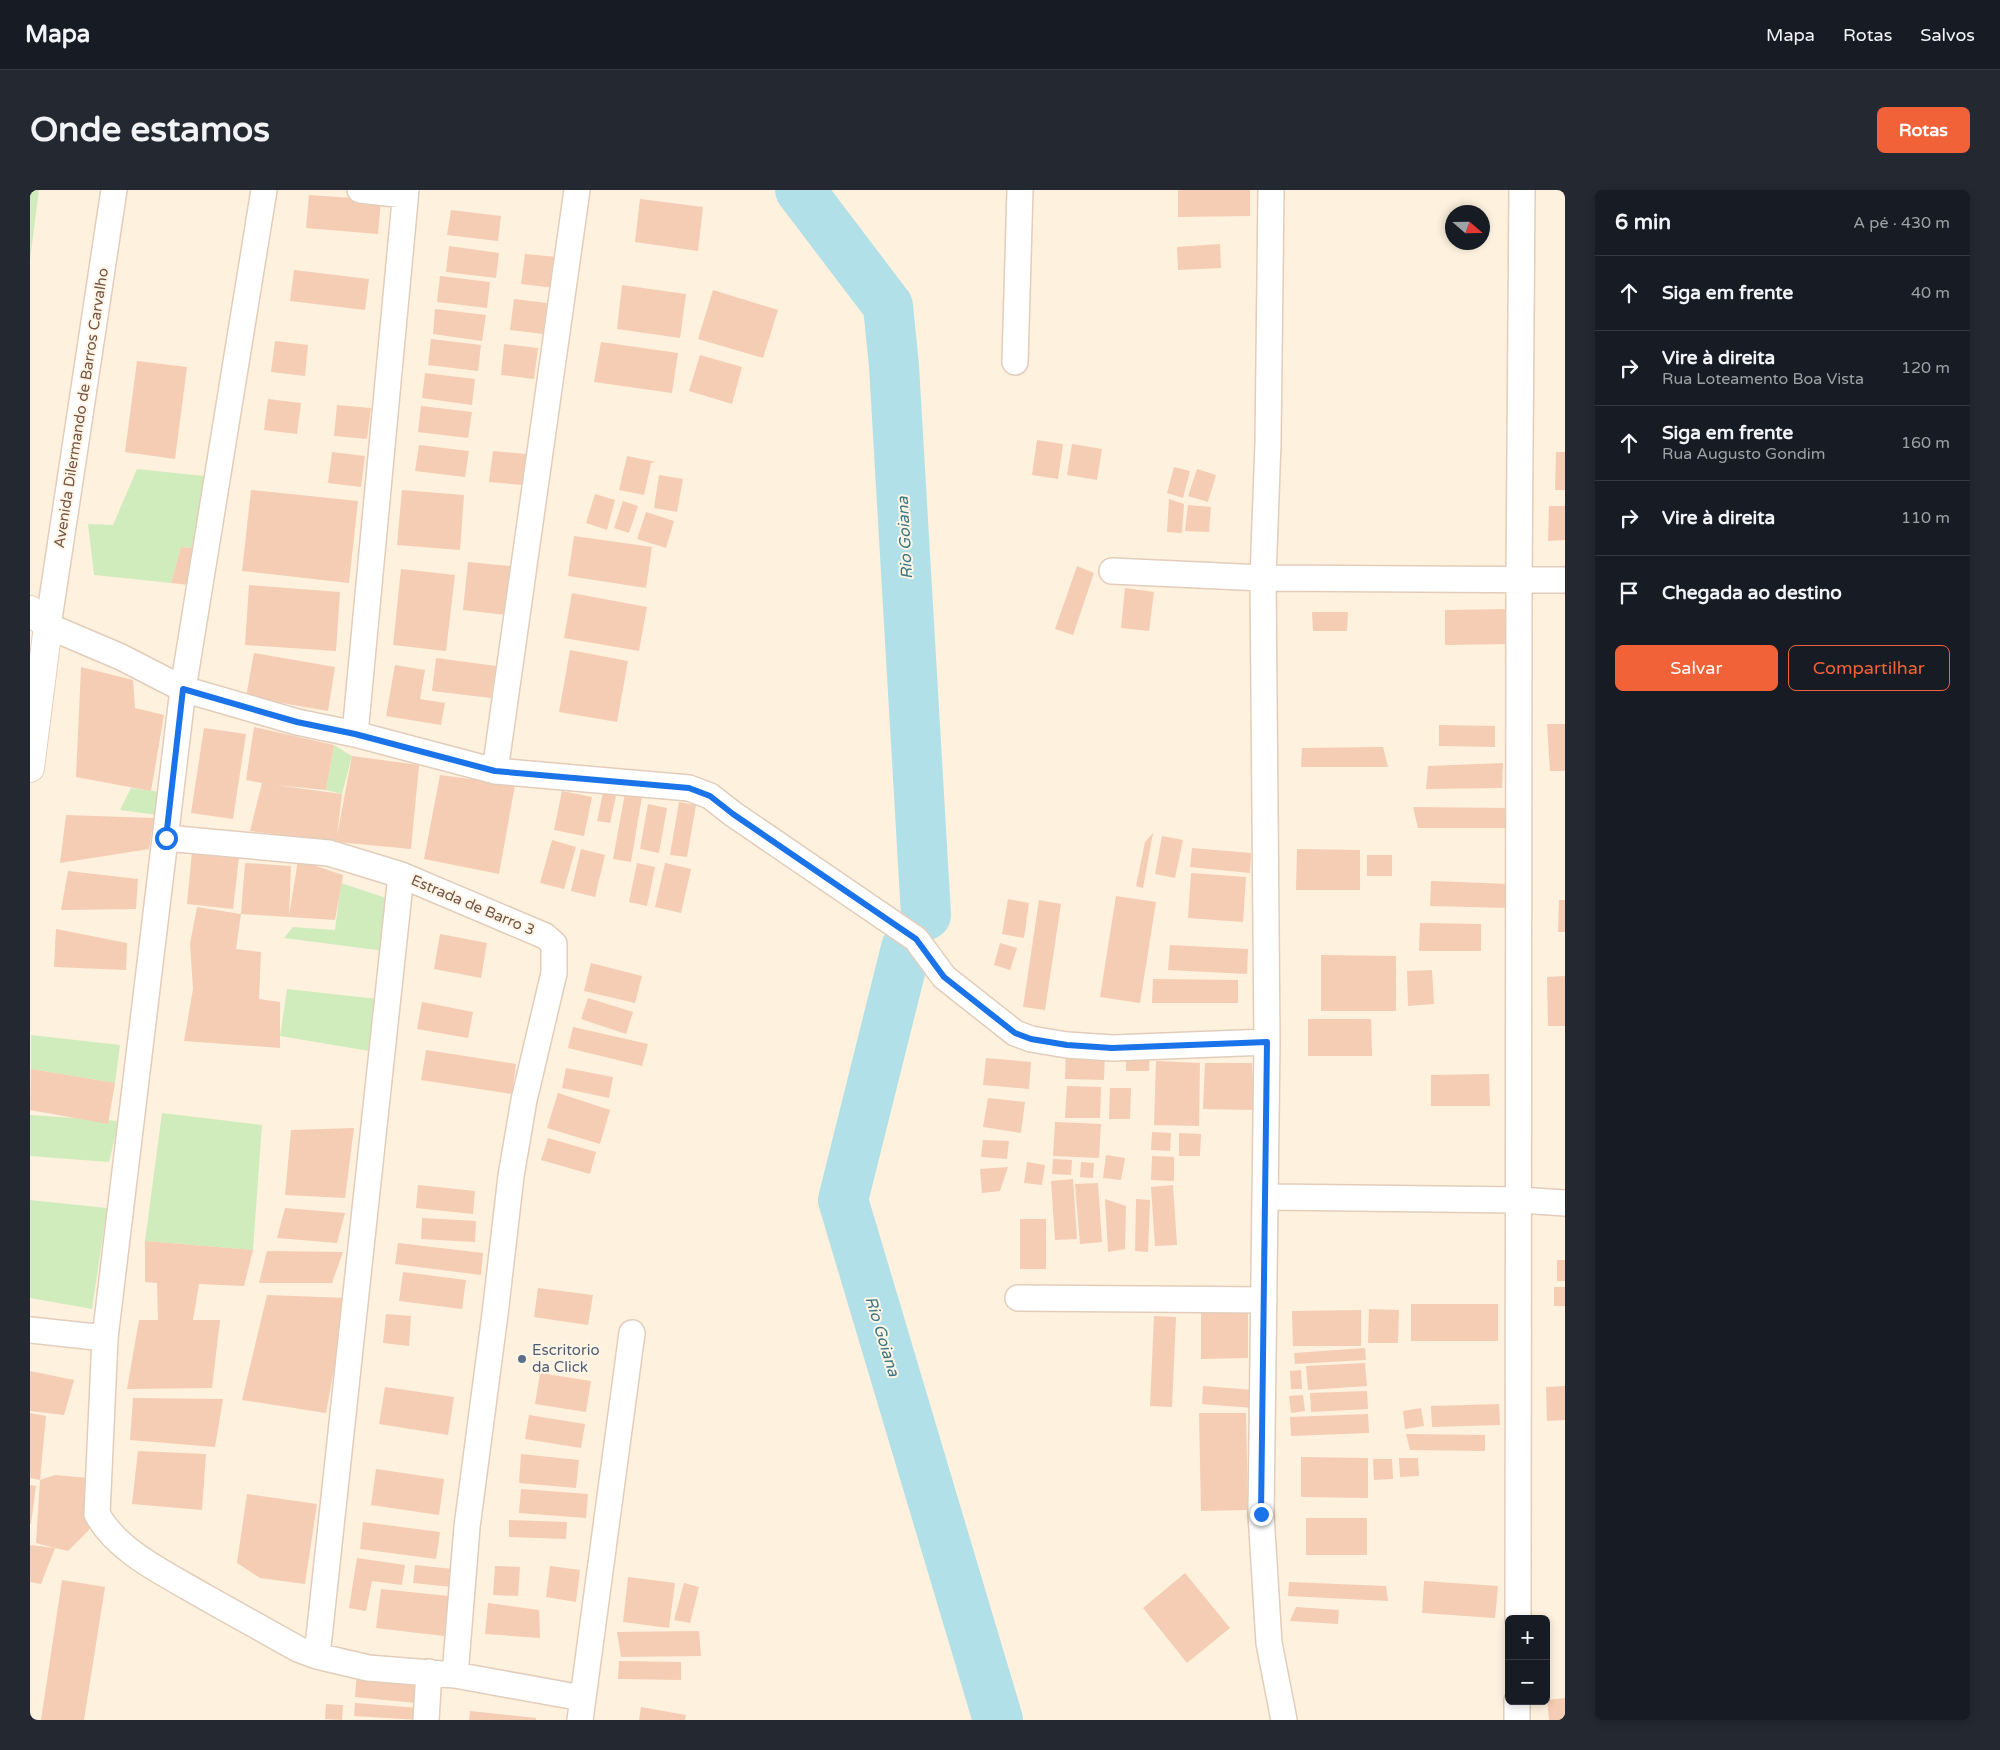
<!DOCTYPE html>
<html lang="pt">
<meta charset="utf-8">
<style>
:root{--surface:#171b24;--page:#242831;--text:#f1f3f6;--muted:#9ea1a6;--line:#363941;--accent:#f16239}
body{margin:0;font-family:"Varela Round",sans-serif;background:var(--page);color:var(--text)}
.controls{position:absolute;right:15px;bottom:15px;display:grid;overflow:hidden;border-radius:8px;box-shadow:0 2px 8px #0003}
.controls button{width:45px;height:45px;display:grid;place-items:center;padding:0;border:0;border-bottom:1px solid var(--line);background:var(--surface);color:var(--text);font:25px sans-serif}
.compass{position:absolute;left:1415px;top:15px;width:45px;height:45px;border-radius:50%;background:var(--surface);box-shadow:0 2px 8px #0003;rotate:110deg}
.stop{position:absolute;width:15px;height:15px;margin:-11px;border:4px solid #1a73e8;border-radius:50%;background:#fff}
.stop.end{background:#1a73e8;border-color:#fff;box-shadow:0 1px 5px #0008}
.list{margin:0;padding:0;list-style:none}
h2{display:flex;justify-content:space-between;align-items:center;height:65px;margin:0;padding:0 20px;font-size:21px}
h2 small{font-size:16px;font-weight:400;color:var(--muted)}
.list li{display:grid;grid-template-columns:32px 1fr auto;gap:15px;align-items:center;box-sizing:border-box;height:75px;padding:0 20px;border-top:1px solid var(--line)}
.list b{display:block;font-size:19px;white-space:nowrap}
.list p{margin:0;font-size:16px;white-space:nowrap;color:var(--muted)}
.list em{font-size:16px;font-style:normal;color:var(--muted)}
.actions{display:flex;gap:10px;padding:15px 20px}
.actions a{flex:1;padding:11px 0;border:1px solid var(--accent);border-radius:8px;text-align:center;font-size:18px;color:var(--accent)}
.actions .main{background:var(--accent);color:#fff}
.icon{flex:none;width:28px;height:28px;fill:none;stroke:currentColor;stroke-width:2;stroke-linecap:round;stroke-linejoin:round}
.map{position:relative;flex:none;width:1535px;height:1530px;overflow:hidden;border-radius:8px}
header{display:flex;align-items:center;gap:30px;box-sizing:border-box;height:70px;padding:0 25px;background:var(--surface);border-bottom:1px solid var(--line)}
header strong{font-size:24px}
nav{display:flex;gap:28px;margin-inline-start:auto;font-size:18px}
.intro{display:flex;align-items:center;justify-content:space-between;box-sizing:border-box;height:120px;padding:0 30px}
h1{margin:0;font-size:35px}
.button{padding:12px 22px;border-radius:8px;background:var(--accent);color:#fff;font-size:18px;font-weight:700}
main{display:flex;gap:30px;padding:0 30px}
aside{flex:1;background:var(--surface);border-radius:8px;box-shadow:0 2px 8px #0003}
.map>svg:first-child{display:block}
.green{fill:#d0ecbc}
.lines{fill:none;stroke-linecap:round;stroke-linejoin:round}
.river{stroke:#b2e0e8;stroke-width:50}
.building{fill:#f5cdb4}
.street-casing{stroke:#e2cdba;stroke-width:28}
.secondary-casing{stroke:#e9cfb9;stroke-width:30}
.street{stroke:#fff;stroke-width:25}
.secondary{stroke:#fff;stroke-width:28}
.route{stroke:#1a73e8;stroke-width:6}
.service-dot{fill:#5c6f8a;stroke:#fff5e6;stroke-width:2}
.labels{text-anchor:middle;stroke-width:4;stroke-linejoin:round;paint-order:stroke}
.street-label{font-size:15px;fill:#755645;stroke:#fff5e6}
.service-label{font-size:15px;fill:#4e5e75;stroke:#fff5e6;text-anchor:start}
.water-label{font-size:16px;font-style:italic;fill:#3b7783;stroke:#fff5e6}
</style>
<header>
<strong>Mapa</strong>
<nav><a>Mapa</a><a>Rotas</a><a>Salvos</a></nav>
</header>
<div class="intro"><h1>Onde estamos</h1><a class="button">Rotas</a></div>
<main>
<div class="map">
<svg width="1535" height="1530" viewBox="0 0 1535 1530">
<rect width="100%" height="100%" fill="#fef1de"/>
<path class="green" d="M 0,0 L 9,0 L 0,70 Z
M 107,279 L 184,287 L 173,359 L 151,357 L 141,393 L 64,385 L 58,334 L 83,335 Z
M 304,555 L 322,566 L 312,604 L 296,600 Z
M 101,598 L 139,603 L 135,626 L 90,620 Z
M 311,693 L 368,712 L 362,762 L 254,748 L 263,737 L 305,740 Z
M 257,799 L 357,810 L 351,863 L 250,846 Z
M 1,845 L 90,855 L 85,893 L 1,879 Z
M 132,923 L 232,935 L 223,1060 L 115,1051 Z
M 0,925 L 89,931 L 79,972 L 0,966 Z
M 0,1010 L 77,1018 L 62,1119 L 0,1108 Z"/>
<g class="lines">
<path class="river" d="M 770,0 L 858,116 L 864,176 L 896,725
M 876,758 L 813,1010 L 968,1530"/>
</g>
<path class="building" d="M 1148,0 L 1220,0 L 1220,26 L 1148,27 Z
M 279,5 L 351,10 L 348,44 L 276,38 Z
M 610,9 L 673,17 L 668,61 L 605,52 Z
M 421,20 L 471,26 L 468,51 L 417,45 Z
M 1190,54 L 1191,78 L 1148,80 L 1147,57 Z
M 419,56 L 469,63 L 466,88 L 416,82 Z
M 495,64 L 528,67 L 525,98 L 491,94 Z
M 264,80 L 339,89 L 335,120 L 260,111 Z
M 410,86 L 460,92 L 457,118 L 407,112 Z
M 592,95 L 656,104 L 650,148 L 587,139 Z
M 683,100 L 748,120 L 733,168 L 668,149 Z
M 484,109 L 517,113 L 513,144 L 480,140 Z
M 405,119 L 456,125 L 452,151 L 403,144 Z
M 401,149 L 451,155 L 448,181 L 398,175 Z
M 245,151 L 278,155 L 275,186 L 241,182 Z
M 571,152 L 648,163 L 642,203 L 564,192 Z
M 474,154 L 508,158 L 504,189 L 471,185 Z
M 670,165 L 712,177 L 702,214 L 659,201 Z
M 107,171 L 157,177 L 145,269 L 95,262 Z
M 395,183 L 445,189 L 442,215 L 392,208 Z
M 238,209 L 271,213 L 267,244 L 234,240 Z
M 307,215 L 341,218 L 337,249 L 304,246 Z
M 391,216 L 442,222 L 438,248 L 388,242 Z
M 1007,250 L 1033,254 L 1028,289 L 1002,285 Z
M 1042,254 L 1072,259 L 1067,290 L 1037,285 Z
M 389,255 L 439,261 L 435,287 L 385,281 Z
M 463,261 L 496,264 L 493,295 L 459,292 Z
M 302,262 L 335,266 L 331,297 L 298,293 Z
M 1526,262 L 1535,262 L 1535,300 L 1525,300 Z
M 597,266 L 626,272 L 621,273 L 614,305 L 589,300 Z
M 1144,277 L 1160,281 L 1153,308 L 1137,303 Z
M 1167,279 L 1186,285 L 1178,312 L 1158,306 Z
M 629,285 L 653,289 L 647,322 L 624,318 Z
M 221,300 L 328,311 L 319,393 L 212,381 Z
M 372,300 L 434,305 L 430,360 L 367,355 Z
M 565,304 L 585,310 L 577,340 L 556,333 Z
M 1139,309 L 1154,314 L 1152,343 L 1137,342 Z
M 593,311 L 608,316 L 599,343 L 584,338 Z
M 1158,315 L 1181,317 L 1179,342 L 1155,341 Z
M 1519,316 L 1535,316 L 1535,350 L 1518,351 Z
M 616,322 L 644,331 L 636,358 L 607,349 Z
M 544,346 L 622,357 L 616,398 L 538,386 Z
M 151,357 L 173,359 L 168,396 L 141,393 Z
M 438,372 L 490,377 L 485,426 L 433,420 Z
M 1047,376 L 1064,383 L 1043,445 L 1025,439 Z
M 371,379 L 425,385 L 416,461 L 363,455 Z
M 219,395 L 310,402 L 306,461 L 215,455 Z
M 1095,398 L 1124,402 L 1119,441 L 1091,438 Z
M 542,403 L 617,417 L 609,461 L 534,448 Z
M 1481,419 L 1481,454 L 1415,455 L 1415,420 Z
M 1282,422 L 1318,422 L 1317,441 L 1283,441 Z
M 540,460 L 598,471 L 587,532 L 529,522 Z
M 224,463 L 305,477 L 298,521 L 216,507 Z
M 406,468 L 466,476 L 461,508 L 402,501 Z
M 365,475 L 395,480 L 390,509 L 415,513 L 411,535 L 356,526 Z
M 51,477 L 103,490 L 105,518 L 134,525 L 121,601 L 46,587 Z
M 1517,534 L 1535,534 L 1535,581 L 1520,581 Z
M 1409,535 L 1465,536 L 1465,557 L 1409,556 Z
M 224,537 L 304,555 L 296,600 L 245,595 L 312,604 L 307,646 L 322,566 L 389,575 L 381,659 L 307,652 L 220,641 L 232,593 L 216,590 Z
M 174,538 L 216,544 L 203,629 L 161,623 Z
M 1353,557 L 1358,577 L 1271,577 L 1272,558 Z
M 1473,573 L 1472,598 L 1396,599 L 1398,576 Z
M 410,585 L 485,595 L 469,684 L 394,669 Z
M 532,601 L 562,607 L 554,646 L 524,640 Z
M 573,603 L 586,606 L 580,633 L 567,631 Z
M 595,603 L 612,606 L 601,672 L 583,669 Z
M 649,612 L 666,615 L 657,667 L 640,665 Z
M 618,614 L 637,618 L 629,663 L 610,659 Z
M 1383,617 L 1482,618 L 1482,638 L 1388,638 Z
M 36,625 L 124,628 L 119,659 L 30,673 Z
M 1123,643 L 1113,698 L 1106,696 L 1115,652 Z
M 1132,646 L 1153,650 L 1145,688 L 1125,684 Z
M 522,650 L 546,657 L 534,699 L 510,693 Z
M 1162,658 L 1221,663 L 1220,683 L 1160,677 Z
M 551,659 L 575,665 L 565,707 L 541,701 Z
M 1267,659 L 1330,660 L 1330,700 L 1266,700 Z
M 162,662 L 209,667 L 203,719 L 157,714 Z
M 1337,665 L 1362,665 L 1362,686 L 1337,686 Z
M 268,670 L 313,685 L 305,730 L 211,724 L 206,759 L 231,762 L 229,809 L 250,812 L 250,858 L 154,851 L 163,799 L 160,754 L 167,717 L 211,724 L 215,673 L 261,676 L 259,726 Z
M 607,673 L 625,677 L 617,716 L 599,712 Z
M 635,673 L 661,679 L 651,723 L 625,717 Z
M 38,681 L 108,689 L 106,719 L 31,720 Z
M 1161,683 L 1216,687 L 1213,732 L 1158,728 Z
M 1401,691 L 1480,694 L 1479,718 L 1400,716 Z
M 1086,706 L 1126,712 L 1110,813 L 1070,807 Z
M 978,709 L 999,713 L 994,748 L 972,744 Z
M 1009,710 L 1031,714 L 1015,820 L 993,817 Z
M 1529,710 L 1535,710 L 1535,742 L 1528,742 Z
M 1390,733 L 1451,734 L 1451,761 L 1389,761 Z
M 26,739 L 97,753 L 96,780 L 24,777 Z
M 410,744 L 457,753 L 451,788 L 404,779 Z
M 970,753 L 987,758 L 980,780 L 964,775 Z
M 1140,755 L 1218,759 L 1217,784 L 1138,780 Z
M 1291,765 L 1366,766 L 1366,821 L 1291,821 Z
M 561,773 L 612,786 L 605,813 L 554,801 Z
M 1402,780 L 1404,814 L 1378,816 L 1377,781 Z
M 1535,786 L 1535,836 L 1518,836 L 1517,787 Z
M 1123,789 L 1208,790 L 1208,813 L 1122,813 Z
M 558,808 L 603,822 L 596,844 L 551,829 Z
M 392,812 L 443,822 L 438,848 L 387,839 Z
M 1278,829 L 1341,829 L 1342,866 L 1278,866 Z
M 543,837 L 618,854 L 612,876 L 538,858 Z
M 396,860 L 486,874 L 482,904 L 391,890 Z
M 1036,860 L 1075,861 L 1074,890 L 1035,889 Z
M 1096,865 L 1120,865 L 1119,881 L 1096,881 Z
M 956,868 L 1001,872 L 999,899 L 953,895 Z
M 1126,871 L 1170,873 L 1169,936 L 1124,935 Z
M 1175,873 L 1222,873 L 1224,920 L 1173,919 Z
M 536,878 L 583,887 L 579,908 L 532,898 Z
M 1,879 L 85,893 L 78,934 L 0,920 Z
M 1459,884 L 1460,916 L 1401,916 L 1401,885 Z
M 1037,896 L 1071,897 L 1070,928 L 1035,928 Z
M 1080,898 L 1101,898 L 1100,929 L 1079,929 Z
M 528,903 L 580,920 L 570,954 L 517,938 Z
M 958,908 L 995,912 L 991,943 L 953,937 Z
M 1025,932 L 1071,934 L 1069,968 L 1023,966 Z
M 324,938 L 315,1008 L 255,1005 L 261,940 Z
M 1122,942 L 1141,943 L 1140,961 L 1121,960 Z
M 1149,943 L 1171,944 L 1170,966 L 1149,966 Z
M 518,948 L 566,962 L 560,984 L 511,970 Z
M 953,950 L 979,951 L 977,969 L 951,967 Z
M 1076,965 L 1095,968 L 1091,990 L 1073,988 Z
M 1122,966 L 1144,967 L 1144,991 L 1121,990 Z
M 1023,969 L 1042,970 L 1041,985 L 1022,984 Z
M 997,972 L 1015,975 L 1012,995 L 994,993 Z
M 1051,972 L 1064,973 L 1063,988 L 1050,987 Z
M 978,977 L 970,1001 L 952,1003 L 950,979 Z
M 1043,989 L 1047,1049 L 1025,1050 L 1021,991 Z
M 1068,993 L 1072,1052 L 1050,1054 L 1045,994 Z
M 388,995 L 445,1001 L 443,1024 L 386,1018 Z
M 1143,995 L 1147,1055 L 1125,1056 L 1121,997 Z
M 1075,1009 L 1096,1016 L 1095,1059 L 1078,1062 Z
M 1106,1009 L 1120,1010 L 1118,1062 L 1105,1061 Z
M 255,1018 L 315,1023 L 307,1053 L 247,1048 Z
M 392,1028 L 446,1031 L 445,1052 L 391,1049 Z
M 990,1029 L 1016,1029 L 1016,1079 L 990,1079 Z
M 115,1051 L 223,1060 L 214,1096 L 169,1094 L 163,1130 L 190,1130 L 182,1198 L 97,1199 L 109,1130 L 128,1130 L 127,1093 L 115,1092 Z
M 368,1053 L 453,1063 L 451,1085 L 365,1074 Z
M 237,1061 L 313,1062 L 302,1093 L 229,1093 Z
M 1527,1070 L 1535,1070 L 1535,1091 L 1527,1091 Z
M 373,1082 L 436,1090 L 432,1119 L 369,1111 Z
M 1524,1097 L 1535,1097 L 1535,1116 L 1524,1116 Z
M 508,1098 L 563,1105 L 558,1135 L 504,1127 Z
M 237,1105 L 317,1108 L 296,1223 L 212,1210 Z
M 1381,1114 L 1468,1114 L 1468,1151 L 1381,1151 Z
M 1218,1117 L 1218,1168 L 1171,1169 L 1171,1118 Z
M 1339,1119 L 1369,1120 L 1368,1153 L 1338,1153 Z
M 1331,1120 L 1331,1156 L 1263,1156 L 1262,1121 Z
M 356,1124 L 381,1126 L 379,1156 L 353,1153 Z
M 1124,1126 L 1146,1127 L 1142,1217 L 1120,1216 Z
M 1335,1158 L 1336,1170 L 1265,1174 L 1264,1163 Z
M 1335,1173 L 1337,1196 L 1278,1200 L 1276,1176 Z
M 1271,1180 L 1272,1199 L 1261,1199 L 1260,1181 Z
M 0,1181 L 44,1190 L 34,1225 L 0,1221 Z
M 510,1183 L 561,1191 L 556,1222 L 505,1214 Z
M 1173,1196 L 1224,1200 L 1223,1218 L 1172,1214 Z
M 1535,1196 L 1535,1230 L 1517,1231 L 1516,1197 Z
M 355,1197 L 424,1207 L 418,1245 L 349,1234 Z
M 1337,1201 L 1338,1219 L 1281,1222 L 1280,1203 Z
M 1273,1205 L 1275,1221 L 1261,1223 L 1259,1206 Z
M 103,1208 L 193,1209 L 185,1257 L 100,1250 Z
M 1469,1214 L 1470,1235 L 1402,1237 L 1401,1216 Z
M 1391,1218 L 1394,1236 L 1375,1239 L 1373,1221 Z
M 0,1223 L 16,1226 L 10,1290 L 0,1288 Z
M 1169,1223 L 1216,1223 L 1218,1320 L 1171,1321 Z
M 1338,1224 L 1339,1243 L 1261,1246 L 1260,1227 Z
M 499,1225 L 555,1234 L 551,1258 L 495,1249 Z
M 1376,1244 L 1455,1245 L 1455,1261 L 1380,1260 Z
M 108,1261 L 176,1264 L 172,1320 L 102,1314 Z
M 491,1264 L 549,1270 L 546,1298 L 489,1293 Z
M 1271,1267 L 1338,1268 L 1338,1308 L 1271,1307 Z
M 1369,1268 L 1388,1268 L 1389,1286 L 1370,1287 Z
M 1343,1269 L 1362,1269 L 1363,1289 L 1344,1290 Z
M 346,1279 L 414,1289 L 409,1325 L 341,1315 Z
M 25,1285 L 59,1288 L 61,1338 L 38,1361 L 25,1358 L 11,1394 L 0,1392 L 0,1355 L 25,1358 L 6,1353 L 10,1290 Z
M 0,1295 L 6,1296 L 1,1334 L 0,1334 Z
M 491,1299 L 558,1304 L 556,1328 L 489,1323 Z
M 217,1304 L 287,1314 L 275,1394 L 230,1388 L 207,1373 Z
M 1276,1328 L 1337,1328 L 1337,1365 L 1276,1365 Z
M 479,1330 L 537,1332 L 536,1349 L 479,1347 Z
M 333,1332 L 410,1342 L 406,1369 L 330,1359 Z
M 327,1368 L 375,1375 L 372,1395 L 342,1391 L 336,1421 L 319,1418 Z
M 385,1375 L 423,1379 L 421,1397 L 383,1393 Z
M 465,1376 L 490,1377 L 488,1406 L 463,1405 Z
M 520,1376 L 550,1380 L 546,1412 L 516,1407 Z
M 1155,1383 L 1200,1438 L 1157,1473 L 1113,1418 Z
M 598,1387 L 645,1393 L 639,1438 L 593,1432 Z
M 32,1390 L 75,1397 L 54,1530 L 11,1530 Z
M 1394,1391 L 1468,1396 L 1465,1428 L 1392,1423 Z
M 1259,1392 L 1356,1396 L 1358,1411 L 1258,1406 Z
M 654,1393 L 669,1397 L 660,1433 L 644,1430 Z
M 351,1399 L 419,1406 L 414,1446 L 346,1438 Z
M 458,1413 L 509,1420 L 510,1448 L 455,1444 Z
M 1266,1417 L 1309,1420 L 1308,1434 L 1260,1431 Z
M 669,1441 L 671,1466 L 591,1467 L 587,1442 Z
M 589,1471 L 651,1472 L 651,1490 L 588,1489 Z
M 327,1483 L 389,1490 L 386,1513 L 325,1507 Z
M 1535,1508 L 1535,1530 L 1519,1530 L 1517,1510 Z
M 325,1513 L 389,1518 L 389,1530 L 324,1526 Z
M 296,1514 L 313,1515 L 312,1530 L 295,1529 Z
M 611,1517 L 656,1525 L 655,1530 L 609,1530 Z
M 440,1521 L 506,1528 L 506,1530 L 439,1530 Z"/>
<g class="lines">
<g class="street-casing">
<path id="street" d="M 84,0 L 18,436 L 91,467 L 153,499 L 267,532 L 325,544 L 465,581 L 659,598 L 680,606 L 703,624 L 886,749 L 914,787 L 985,843 L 1001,849 L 1037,855 L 1083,858 L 1237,852
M 234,0 L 153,499 L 75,1148 L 67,1324 C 87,1362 138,1385 175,1407 C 206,1424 237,1442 268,1459 L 287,1466 L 338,1478 L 425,1485 L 552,1508
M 330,0 L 375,5
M 1241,0 L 1238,253 L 1233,388 L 1237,852 L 1231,1324 L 1239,1453 L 1254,1530
M 985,172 L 990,0
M 1082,381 L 1233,388 L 1535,390
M 325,544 L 376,0
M 465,581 L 547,0
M 136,648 L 299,663 L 371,685 L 515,746 L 524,754 L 524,783 L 494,910 L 481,986 L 465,1124 L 437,1337 L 425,1485
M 1235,1007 L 1489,1010 L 1535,1013
M 988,1108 L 1234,1110
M 0,1140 L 75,1148
M 1488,1429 L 1489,389 L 1492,0
M 287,1466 L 371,685
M 396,1530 L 399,1482
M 550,1530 L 602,1143
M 1487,1530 L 1487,1511"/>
</g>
<g class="secondary-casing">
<path id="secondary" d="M 0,420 L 18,436 L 0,578"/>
</g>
<use href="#street" class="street"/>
<use href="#secondary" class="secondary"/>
</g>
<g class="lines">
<path class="route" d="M 136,648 L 153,499 L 267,532 L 325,544 L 465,581 L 659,598 L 680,606 L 703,624 L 886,749 L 914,787 L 985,843 L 1001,849 L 1037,855 L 1082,858 L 1237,852 L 1231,1324"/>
</g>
<circle class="service-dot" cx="492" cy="1169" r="5"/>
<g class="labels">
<g class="street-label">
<text transform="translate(51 218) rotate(-81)" y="5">Avenida Dilermando de Barros Carvalho</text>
<text transform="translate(443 715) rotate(23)" y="5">Estrada de Barro 3</text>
</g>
<g class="service-label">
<text x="502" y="1165">Escritorio<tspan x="502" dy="17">da Click</tspan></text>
</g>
<g class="water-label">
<text transform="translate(874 348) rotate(-93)" y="6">Rio Goiana</text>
<text transform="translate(853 1146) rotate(73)" y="6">Rio Goiana</text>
</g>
</g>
</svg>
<div class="controls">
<button>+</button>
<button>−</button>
</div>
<svg class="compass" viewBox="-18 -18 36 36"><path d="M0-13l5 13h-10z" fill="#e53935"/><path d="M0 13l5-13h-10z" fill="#9ea1a6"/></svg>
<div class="stop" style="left:136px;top:648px"></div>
<div class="stop end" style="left:1231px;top:1324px"></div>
</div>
<aside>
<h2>6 min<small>A pé · 430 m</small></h2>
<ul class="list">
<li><svg class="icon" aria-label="ahead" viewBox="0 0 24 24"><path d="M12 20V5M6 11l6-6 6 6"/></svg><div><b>Siga em frente</b></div><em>40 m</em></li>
<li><svg class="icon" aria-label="right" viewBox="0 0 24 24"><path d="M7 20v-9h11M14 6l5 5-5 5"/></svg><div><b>Vire à direita</b><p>Rua Loteamento Boa Vista</p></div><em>120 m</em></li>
<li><svg class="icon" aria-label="ahead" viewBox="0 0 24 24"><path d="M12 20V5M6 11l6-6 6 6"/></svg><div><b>Siga em frente</b><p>Rua Augusto Gondim</p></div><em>160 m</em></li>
<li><svg class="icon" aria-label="right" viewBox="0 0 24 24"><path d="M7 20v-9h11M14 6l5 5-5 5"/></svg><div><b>Vire à direita</b></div><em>110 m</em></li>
<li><svg class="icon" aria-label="arrive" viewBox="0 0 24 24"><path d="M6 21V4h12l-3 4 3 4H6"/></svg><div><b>Chegada ao destino</b></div></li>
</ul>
<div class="actions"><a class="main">Salvar</a><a>Compartilhar</a></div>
</aside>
</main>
